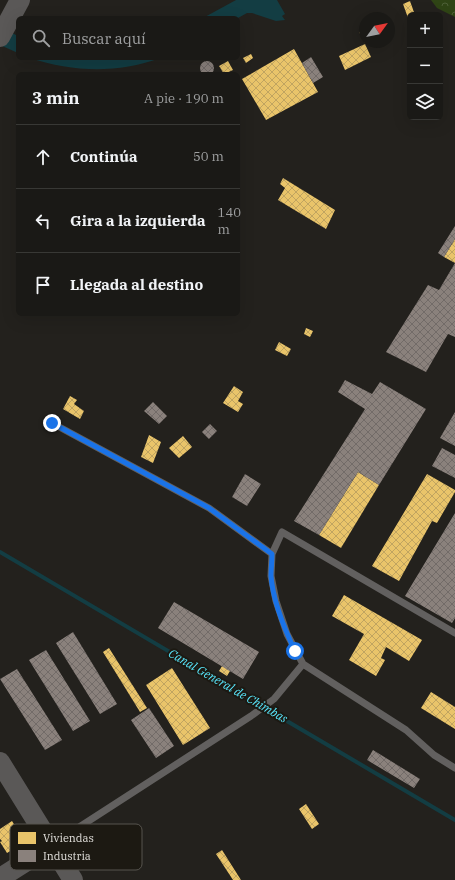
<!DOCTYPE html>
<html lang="es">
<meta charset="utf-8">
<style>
:root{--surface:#1a1916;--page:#23221f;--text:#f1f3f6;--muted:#9fa0a1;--line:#383835}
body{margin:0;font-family:"IBM Plex Serif",serif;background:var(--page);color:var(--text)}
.controls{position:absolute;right:12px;top:12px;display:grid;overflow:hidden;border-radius:6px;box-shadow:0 4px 16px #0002}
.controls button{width:36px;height:36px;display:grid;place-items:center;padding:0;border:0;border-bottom:1px solid var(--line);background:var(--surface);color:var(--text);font:20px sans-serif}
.compass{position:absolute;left:359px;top:12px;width:36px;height:36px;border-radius:50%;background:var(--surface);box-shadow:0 4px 16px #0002;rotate:57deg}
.stop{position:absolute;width:12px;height:12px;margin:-9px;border:3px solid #1a73e8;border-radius:50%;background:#fff}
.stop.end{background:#1a73e8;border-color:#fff;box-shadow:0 1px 4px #0008}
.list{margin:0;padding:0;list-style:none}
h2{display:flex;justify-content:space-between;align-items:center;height:52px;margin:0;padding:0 16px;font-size:17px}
h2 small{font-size:13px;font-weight:400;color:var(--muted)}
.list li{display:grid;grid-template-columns:26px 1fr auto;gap:12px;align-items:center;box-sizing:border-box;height:64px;padding:0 16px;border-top:1px solid var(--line)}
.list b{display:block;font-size:15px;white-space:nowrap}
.list em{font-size:13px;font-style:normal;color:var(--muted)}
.icon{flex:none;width:22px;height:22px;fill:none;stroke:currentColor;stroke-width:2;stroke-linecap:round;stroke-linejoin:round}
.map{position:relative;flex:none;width:455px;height:880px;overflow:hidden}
.search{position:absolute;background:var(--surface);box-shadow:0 4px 16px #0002;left:16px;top:16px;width:224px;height:44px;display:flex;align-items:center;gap:10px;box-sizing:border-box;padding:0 14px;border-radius:6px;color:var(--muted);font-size:15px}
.panel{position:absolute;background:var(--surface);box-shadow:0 4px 16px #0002;left:16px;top:72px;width:224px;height:244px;border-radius:6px}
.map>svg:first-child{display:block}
.park{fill:url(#park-crowns)}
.water{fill:#133d43}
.homes{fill:url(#homes-cross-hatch)}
.industry{fill:url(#industry-cross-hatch)}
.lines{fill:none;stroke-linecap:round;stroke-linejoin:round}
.stream{stroke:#133d43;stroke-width:4}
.lane{stroke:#62605f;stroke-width:7}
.secondary{stroke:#5a5857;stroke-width:20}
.route{stroke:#1a73e8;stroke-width:5}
.labels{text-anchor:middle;stroke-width:4;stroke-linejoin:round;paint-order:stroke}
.water-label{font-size:12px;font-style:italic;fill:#59e8fe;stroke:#1c1912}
.key{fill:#1c1912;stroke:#57544e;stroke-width:1}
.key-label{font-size:11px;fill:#e1dfdb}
</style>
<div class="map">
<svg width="455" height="880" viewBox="0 0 455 880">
<defs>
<pattern id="park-crowns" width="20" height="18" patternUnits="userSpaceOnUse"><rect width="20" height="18" fill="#2f4415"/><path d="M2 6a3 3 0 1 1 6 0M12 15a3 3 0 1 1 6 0" fill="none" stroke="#4d5f36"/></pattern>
<pattern id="homes-cross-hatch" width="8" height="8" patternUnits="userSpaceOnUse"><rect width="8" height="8" fill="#e9c46a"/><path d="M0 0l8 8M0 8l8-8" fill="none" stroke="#c0a460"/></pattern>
<pattern id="industry-cross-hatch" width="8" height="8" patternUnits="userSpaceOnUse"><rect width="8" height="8" fill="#8a817c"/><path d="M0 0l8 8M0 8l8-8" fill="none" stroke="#726b68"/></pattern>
</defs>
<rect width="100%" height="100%" fill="#23211d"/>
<path class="park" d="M 431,0 L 455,0 L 455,17 L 437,8 Z"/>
<path class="water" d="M 236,0 L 277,0 L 285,14 L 282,16 L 285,20 L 276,21 L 252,13 L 247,13 L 238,18 L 203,18 Z
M 0,27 L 18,36 L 18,53 L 0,45 Z
M 30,58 L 160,58 C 117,74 72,72 30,58 Z"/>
<path class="homes" d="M 410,1 L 415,15 L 410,15 L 410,17 L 408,18 L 403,4 Z
M 365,30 L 365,43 L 359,32 Z
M 365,44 L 371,57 L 345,70 L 339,56 Z
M 294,49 L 318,92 L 266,120 L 242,79 Z
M 251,54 L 253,58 L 246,63 L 243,58 Z
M 228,61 L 233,70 L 224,74 L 219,66 Z
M 283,178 L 335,210 L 326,229 L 278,200 L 285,188 L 280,184 Z
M 455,239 L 455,263 L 444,257 Z
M 306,328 L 313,331 L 310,337 L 304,334 Z
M 279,342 L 291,349 L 287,356 L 275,350 Z
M 234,386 L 243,392 L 238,401 L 243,404 L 238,412 L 223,403 Z
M 70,396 L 77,400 L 74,404 L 84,411 L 80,419 L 63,409 Z
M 149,435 L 161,442 L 153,463 L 141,457 Z
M 183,436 L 192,447 L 179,458 L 169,448 Z
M 358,472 L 379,485 L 341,548 L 319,535 Z
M 427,474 L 455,490 L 455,492 L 437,523 L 432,521 L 399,581 L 372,566 Z
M 344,595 L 422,640 L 409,661 L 386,647 L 381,658 L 385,660 L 376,676 L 349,660 L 364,634 L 332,616 Z
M 109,648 L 147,708 L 140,712 L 103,652 Z
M 222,666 L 230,671 L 227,676 L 219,671 Z
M 172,668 L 210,728 L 183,745 L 146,685 Z
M 431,692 L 455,707 L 455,729 L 421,708 Z
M 306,804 L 319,824 L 312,829 L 299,809 Z
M 12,821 L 25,842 L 7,853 L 0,842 L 2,841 L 0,839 L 0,829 Z
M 222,850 L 241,880 L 233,880 L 216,854 Z"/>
<path class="industry" d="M 311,57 L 323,77 L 313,83 L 302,63 Z
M200 68a7 7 0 1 1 14 0a7 7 0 1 1-14 0Z
M 455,226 L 455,239 L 444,257 L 438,253 Z
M 455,263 L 455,337 L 448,334 L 426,372 L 386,352 L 428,285 L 439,290 Z
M 345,380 L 372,394 L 380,382 L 426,409 L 379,485 L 358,472 L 319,535 L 294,521 L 365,409 L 338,392 Z
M 153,402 L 167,416 L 159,424 L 144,411 Z
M 455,412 L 455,446 L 440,438 Z
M 210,424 L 217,431 L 209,439 L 202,432 Z
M 442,448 L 455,455 L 455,478 L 432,466 Z
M 245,474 L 261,484 L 247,506 L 232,497 Z
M 455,513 L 455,618 L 452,623 L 405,596 Z
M 174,602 L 259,652 L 243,679 L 158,628 Z
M 73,632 L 117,704 L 100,714 L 56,643 Z
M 46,650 L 90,721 L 73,731 L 29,660 Z
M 17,669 L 62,740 L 45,750 L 0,679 Z
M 149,708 L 174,746 L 156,758 L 131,720 Z
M 373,750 L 420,779 L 414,788 L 367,760 Z"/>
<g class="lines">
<path class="stream" d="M 0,552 L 455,820"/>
<path class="lane" d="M 52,423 L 209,508 L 272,554
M 455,633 L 282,532 L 272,554 L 271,576 L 276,601 L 287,634 L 303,664 L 406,730 L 434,755 L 455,768
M 53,844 L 251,716 L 274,699 L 303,664"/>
<path class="secondary" d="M 0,37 L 20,0
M 0,762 L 73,880
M 0,878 L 52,845"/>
</g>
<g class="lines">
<path class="route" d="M 52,423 L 209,508 L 272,554 C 272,561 271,569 271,576 C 273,602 284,628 295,651"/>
</g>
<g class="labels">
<g class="water-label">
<text transform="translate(228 686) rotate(30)" y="4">Canal General de Chimbas</text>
</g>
</g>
<rect x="10" y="824" width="132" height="46" rx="6" class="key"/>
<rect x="18" y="832" width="18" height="12" fill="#e9c46a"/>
<rect x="18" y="850" width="18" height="12" fill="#8a817c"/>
<g class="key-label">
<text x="43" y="842">Viviendas</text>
<text x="43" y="860">Industria</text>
</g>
</svg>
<div class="controls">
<button>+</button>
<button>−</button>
<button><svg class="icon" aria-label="layers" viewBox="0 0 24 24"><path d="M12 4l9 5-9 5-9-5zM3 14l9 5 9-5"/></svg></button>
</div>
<svg class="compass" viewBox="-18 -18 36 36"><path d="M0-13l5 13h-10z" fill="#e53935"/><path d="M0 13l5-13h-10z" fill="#9fa0a1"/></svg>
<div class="stop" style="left:295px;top:651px"></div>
<div class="stop end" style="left:52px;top:423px"></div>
<div class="search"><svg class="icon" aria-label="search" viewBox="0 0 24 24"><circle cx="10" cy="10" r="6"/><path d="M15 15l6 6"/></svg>Buscar aquí</div>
<section class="panel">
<h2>3 min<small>A pie · 190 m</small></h2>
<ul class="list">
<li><svg class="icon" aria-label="ahead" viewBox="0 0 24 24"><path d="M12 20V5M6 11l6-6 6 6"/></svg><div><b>Continúa</b></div><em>50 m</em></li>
<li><svg class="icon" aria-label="left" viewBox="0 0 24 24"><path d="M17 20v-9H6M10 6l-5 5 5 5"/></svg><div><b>Gira a la izquierda</b></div><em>140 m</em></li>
<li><svg class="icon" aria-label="arrive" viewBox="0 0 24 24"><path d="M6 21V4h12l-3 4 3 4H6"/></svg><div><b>Llegada al destino</b></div></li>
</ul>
</section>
</div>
